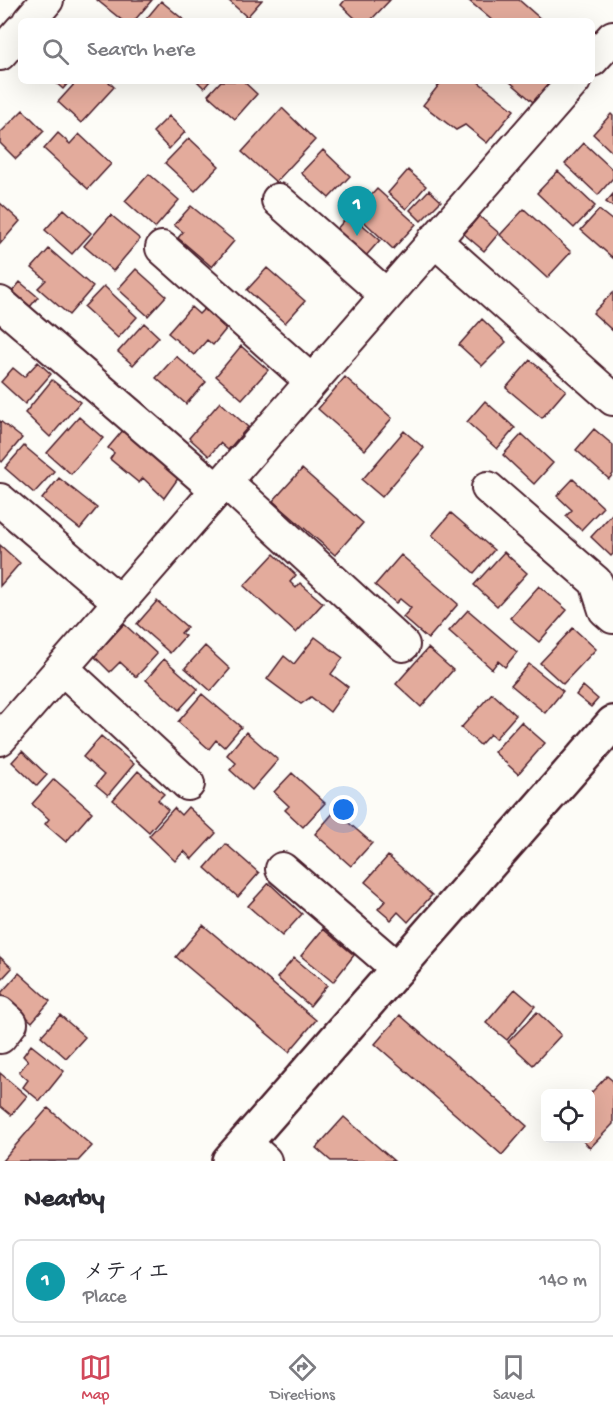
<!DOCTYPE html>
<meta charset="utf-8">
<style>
:root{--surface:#fff;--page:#f7f7f7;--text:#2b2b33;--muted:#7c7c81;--line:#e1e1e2;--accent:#d1495b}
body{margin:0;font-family:"Gochi Hand","Klee One",sans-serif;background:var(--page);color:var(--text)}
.controls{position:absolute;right:18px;bottom:18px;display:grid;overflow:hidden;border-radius:9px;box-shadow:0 6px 24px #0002}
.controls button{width:54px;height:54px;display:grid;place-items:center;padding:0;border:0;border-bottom:2px solid var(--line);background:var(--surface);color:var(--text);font:30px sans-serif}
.you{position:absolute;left:344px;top:810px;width:21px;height:21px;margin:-15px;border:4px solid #fff;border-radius:50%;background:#1a73e8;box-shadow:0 0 0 9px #1a73e833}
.badge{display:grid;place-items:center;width:39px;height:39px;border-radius:50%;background:var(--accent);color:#fff;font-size:20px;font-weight:700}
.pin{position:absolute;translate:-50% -50px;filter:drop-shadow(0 2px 3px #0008)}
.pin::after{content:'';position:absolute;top:32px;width:21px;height:18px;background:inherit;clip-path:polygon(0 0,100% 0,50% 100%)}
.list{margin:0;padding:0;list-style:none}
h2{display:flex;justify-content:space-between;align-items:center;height:78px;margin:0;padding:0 24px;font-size:26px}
h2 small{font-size:20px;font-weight:400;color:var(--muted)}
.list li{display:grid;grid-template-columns:39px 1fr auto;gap:18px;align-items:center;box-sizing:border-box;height:84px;margin:0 12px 12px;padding:0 12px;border:2px solid var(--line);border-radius:9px}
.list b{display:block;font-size:22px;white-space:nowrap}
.list p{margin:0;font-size:20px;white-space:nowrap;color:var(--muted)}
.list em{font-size:20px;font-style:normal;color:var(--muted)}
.icon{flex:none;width:33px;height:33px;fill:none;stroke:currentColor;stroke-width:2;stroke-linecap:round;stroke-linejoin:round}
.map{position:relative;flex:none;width:613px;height:1161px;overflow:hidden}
.search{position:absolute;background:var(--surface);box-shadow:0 6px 24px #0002;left:18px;right:18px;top:18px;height:66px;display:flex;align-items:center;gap:15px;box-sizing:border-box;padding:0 21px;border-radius:9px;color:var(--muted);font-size:22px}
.sheet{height:174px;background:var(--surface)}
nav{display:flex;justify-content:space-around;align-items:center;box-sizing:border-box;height:84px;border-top:2px solid var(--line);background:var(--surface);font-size:16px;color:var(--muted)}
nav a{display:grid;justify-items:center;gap:3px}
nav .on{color:var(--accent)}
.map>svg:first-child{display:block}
.building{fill:#e3ab9c;stroke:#4a1f2b;stroke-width:1.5}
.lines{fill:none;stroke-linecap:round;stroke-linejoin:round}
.street-casing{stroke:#4a1f2b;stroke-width:36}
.secondary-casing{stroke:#4a1f2b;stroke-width:38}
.street{stroke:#fdfcf7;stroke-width:32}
.secondary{stroke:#fdfcf7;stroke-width:33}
</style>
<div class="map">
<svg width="613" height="1161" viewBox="0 0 613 1161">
<rect width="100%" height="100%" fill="#fdfcf7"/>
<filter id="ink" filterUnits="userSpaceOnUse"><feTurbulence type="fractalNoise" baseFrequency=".0167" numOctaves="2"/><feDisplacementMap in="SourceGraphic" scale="12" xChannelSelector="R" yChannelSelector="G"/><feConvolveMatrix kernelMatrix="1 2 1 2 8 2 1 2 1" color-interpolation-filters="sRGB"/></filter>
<g filter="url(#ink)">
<path class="building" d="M 97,0 L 152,0 L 134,21 L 123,21 Z
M 228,0 L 262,0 L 247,17 Z
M 345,0 L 390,0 L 370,21 L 358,21 L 341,5 Z
M 468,0 L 519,0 L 543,21 L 493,21 Z
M 161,1 L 185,21 L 149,21 L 146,19 Z
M 54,81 L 70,81 L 63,89 Z
M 77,81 L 108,81 L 114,87 L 81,123 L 58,102 Z
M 197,81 L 210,81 L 204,88 Z
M 221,81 L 243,81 L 257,94 L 235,119 L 208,95 Z
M 442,81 L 477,81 L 514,110 L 487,143 L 465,125 L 456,130 L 423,105 Z
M 509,81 L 551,81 L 533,102 Z
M 282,108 L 315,140 L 276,182 L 242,152 Z
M 23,110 L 44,131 L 16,159 L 0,143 L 0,133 Z
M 611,114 L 613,116 L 613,153 L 593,134 Z
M 169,116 L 185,132 L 169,149 L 153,132 Z
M 58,133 L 70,144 L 79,134 L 111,164 L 88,189 L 44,149 Z
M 189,138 L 219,166 L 195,191 L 165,163 Z
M 584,143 L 613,170 L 613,178 L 598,195 L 565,164 Z
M 323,150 L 350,176 L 329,198 L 301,173 Z
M 408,170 L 426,186 L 406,209 L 388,193 Z
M 558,171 L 595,206 L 574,228 L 537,193 Z
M 149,174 L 179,200 L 155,228 L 125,201 Z
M 377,189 L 416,224 L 393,249 L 355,213 Z
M 429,190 L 441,201 L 421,221 L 410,210 Z
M 613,194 L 613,207 L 606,202 Z
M 0,203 L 20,221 L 0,244 Z
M 191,206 L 234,241 L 212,267 L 178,238 L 183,232 L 174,225 Z
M 64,209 L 91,233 L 72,254 L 45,230 Z
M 524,209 L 571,252 L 547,278 L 500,235 Z
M 599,210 L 613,221 L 613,258 L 581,230 Z
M 350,214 L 380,240 L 364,258 L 334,232 Z
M 111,215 L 140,239 L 113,271 L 84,246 Z
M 479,216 L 499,233 L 484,251 L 464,234 Z
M 49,249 L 93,287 L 69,315 L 38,288 L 46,280 L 32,268 Z
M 267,268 L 305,301 L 285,323 L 247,290 Z
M 136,269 L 166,296 L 148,316 L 118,289 Z
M 20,282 L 38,297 L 25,313 L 7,298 Z
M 104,286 L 137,317 L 118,338 L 84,307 Z
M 613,292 L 613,331 L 593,313 Z
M 191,307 L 199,314 L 204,309 L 226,329 L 213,345 L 207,340 L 194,355 L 168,333 Z
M 482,319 L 506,342 L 482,366 L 459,345 Z
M 144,323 L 159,337 L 133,365 L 118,352 Z
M 241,346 L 268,370 L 242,399 L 216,376 Z
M 176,356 L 206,382 L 186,404 L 156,378 Z
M 530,360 L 566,390 L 542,418 L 506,388 Z
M 38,362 L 51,374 L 25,404 L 1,382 L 13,368 L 24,377 Z
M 345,377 L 392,418 L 365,450 L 318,409 Z
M 52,380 L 80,402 L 50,437 L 25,413 Z
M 485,401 L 515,428 L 497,449 L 467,422 Z
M 220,402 L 248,427 L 228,450 L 220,443 L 209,456 L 189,438 Z
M 79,417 L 103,438 L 71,474 L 47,453 Z
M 0,421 L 22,438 L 2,462 L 0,460 Z
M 124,429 L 179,477 L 164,498 L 143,478 L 139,483 L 110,459 L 114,453 L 108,448 Z
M 594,429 L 613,445 L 613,474 L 609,479 L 576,450 Z
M 404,431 L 424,448 L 382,497 L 362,480 Z
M 522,434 L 553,463 L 534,484 L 503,455 Z
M 24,446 L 54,471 L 34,493 L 5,468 Z
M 302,469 L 363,523 L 335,555 L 273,501 Z
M 59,478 L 97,508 L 80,529 L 42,499 Z
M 573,479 L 603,507 L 581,530 L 566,516 L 572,510 L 557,496 Z
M 451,513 L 494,550 L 474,573 L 432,535 Z
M 613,513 L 613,554 L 611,556 L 591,537 Z
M 0,545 L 20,563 L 0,586 Z
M 504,552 L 527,573 L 497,606 L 474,585 Z
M 274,554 L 296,575 L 290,582 L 296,588 L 300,583 L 323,603 L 296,633 L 244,586 Z
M 401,555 L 458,604 L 428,639 L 403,617 L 411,608 L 400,599 L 396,603 L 375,585 Z
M 539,586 L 567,610 L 539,642 L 510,618 Z
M 157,601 L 187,627 L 181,633 L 185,636 L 170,653 L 137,624 Z
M 468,610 L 517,652 L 505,667 L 498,661 L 492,669 L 449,631 Z
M 124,624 L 157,654 L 136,677 L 120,662 L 110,672 L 94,656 Z
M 573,628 L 596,649 L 563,684 L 540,663 Z
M 315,637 L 343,658 L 331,674 L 348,687 L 330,712 L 311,697 L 301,704 L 267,679 L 284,656 L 294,664 Z
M 205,646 L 230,669 L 211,691 L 185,668 Z
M 428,648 L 453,670 L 421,707 L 396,684 Z
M 164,659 L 198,689 L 179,710 L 146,680 Z
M 529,664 L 563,691 L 545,713 L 511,685 Z
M 583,686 L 598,699 L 591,707 L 576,695 Z
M 492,693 L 516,715 L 495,739 L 490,734 L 480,745 L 461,728 Z
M 202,694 L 241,727 L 224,747 L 216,740 L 209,749 L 178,722 Z
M 521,722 L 545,743 L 518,774 L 494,752 Z
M 246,732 L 278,760 L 252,790 L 230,770 L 236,763 L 227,755 Z
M 101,736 L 134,764 L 108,795 L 96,785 L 104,775 L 83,757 Z
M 22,751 L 47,775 L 37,786 L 12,762 Z
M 138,771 L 164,794 L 158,800 L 168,810 L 149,832 L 113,800 Z
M 292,773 L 325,803 L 303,827 L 285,810 L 289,806 L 274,792 Z
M 54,779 L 92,812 L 66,842 L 45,824 L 49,819 L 32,804 Z
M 188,807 L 216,833 L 192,859 L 184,851 L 175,861 L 149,836 L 174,808 L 181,815 Z
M 335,811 L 372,843 L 351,866 L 315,834 Z
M 226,844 L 259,873 L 238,897 L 205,868 Z
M 388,856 L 432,895 L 408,922 L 398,912 L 391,920 L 378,909 L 386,900 L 365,882 Z
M 269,883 L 302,914 L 282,936 L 248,906 Z
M 203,925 L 316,1020 L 289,1052 L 176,957 Z
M 323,929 L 354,955 L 333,982 L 301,956 Z
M 0,957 L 12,968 L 0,981 Z
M 294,958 L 327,985 L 310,1006 L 277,978 Z
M 19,973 L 50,1001 L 32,1022 L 1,993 Z
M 515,989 L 535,1006 L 507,1040 L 486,1023 Z
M 537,1012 L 561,1035 L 533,1065 L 508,1042 Z
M 60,1015 L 85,1037 L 66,1058 L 41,1036 Z
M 400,1015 L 527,1126 L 502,1155 L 375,1044 Z
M 31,1045 L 64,1071 L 40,1101 L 23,1087 L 28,1080 L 19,1072 L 28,1061 L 23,1056 Z
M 0,1073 L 27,1096 L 11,1115 L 0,1106 Z
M 607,1076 L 613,1081 L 613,1124 L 590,1148 L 580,1138 L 590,1138 L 590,1094 Z
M 48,1108 L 92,1146 L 78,1161 L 2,1161 Z
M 344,1117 L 394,1161 L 331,1161 L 316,1148 Z"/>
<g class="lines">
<g class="street-casing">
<path id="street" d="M 29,21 L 47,0
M 0,54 L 21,30
M 592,60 L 613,37
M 278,200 L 386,295
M 434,240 L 613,399
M 162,248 L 311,381
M 0,303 L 217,490
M 225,481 L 403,645
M 488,488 L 596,582 L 605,610 L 613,617
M 0,500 L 120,602
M 62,668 L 188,784
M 0,739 L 574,81
M 282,869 L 398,969
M 0,1013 L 11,1023 L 0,1037
M 245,1143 L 265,1161"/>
</g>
<g class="secondary-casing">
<path id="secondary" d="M 229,1161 L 613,723"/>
</g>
<use href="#street" class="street"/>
<use href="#secondary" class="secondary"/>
</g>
</g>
</svg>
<div class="controls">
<button><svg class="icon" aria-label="locate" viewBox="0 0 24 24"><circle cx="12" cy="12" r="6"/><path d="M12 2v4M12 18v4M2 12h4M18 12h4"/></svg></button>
</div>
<div class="you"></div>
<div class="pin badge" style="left:357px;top:236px;background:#0f9aa8">1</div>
<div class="search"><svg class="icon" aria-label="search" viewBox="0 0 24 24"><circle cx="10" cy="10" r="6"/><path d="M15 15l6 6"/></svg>Search here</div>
</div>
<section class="sheet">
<h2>Nearby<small></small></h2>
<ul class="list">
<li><span class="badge" style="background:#0f9aa8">1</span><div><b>メティエ</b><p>Place</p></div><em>140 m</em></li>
</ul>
</section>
<nav>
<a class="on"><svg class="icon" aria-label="map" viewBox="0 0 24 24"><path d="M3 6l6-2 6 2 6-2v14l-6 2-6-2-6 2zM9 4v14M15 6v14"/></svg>Map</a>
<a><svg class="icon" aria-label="directions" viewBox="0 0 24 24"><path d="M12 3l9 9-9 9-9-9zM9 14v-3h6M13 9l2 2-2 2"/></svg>Directions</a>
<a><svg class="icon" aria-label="saved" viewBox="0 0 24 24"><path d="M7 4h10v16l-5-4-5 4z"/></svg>Saved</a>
</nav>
